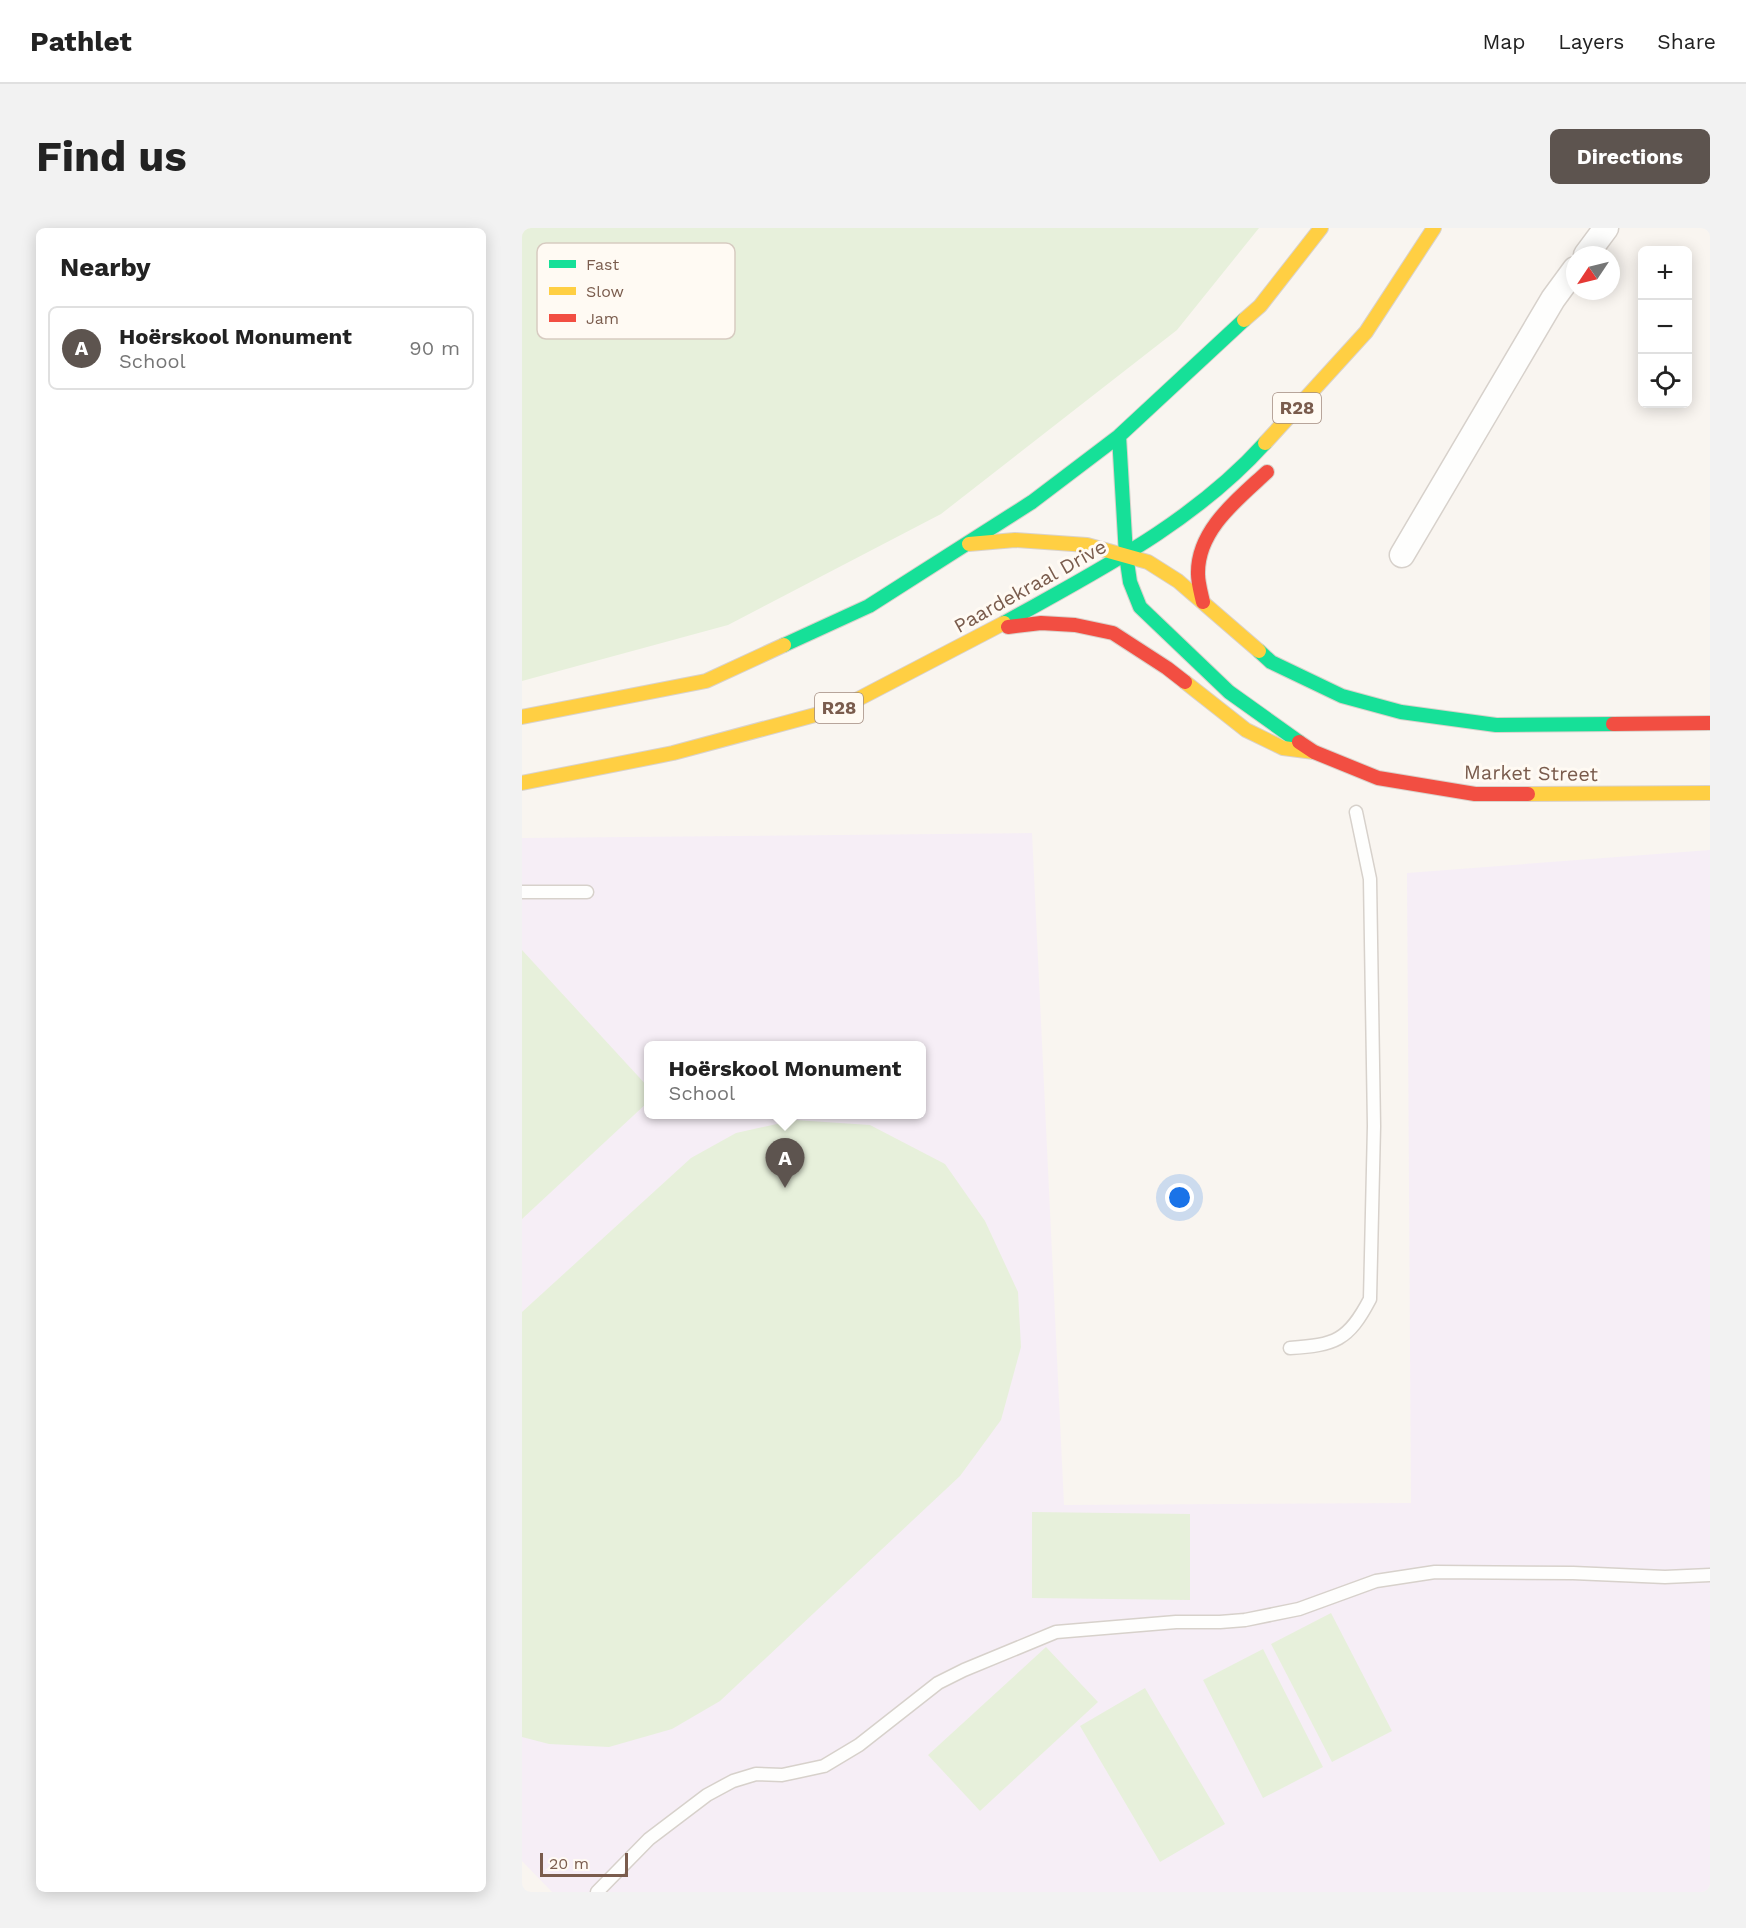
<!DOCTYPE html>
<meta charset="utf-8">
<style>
:root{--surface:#fff;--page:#f2f2f2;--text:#222;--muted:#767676;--line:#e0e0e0;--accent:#5d544f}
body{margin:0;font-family:"Work Sans",sans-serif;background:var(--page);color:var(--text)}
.controls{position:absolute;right:18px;top:18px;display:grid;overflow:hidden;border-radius:9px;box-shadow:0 3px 15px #0003}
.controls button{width:54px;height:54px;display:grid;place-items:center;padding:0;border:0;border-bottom:2px solid var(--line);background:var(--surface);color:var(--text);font:30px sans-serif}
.compass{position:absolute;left:1044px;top:18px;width:54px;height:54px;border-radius:50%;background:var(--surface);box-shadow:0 3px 15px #0003;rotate:235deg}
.scale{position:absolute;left:18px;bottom:15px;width:88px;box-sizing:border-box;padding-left:6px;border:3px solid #7a5c4d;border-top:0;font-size:16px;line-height:21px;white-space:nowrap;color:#7a5c4d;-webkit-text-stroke:4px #fffaf3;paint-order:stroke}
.you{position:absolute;left:658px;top:970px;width:21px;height:21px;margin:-15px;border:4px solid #fff;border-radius:50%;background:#1a73e8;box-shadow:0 0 0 9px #1a73e833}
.badge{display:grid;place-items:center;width:39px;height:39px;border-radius:50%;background:var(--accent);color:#fff;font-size:20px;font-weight:700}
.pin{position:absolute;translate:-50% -50px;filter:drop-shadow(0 2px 3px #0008)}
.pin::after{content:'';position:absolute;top:32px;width:21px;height:18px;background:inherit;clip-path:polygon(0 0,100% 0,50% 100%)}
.popup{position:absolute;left:122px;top:813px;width:282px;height:78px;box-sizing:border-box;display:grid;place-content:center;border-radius:9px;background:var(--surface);filter:drop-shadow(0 2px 4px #0005);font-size:20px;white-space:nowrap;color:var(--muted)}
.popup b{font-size:22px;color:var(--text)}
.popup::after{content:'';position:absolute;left:50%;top:100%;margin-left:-12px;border:12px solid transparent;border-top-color:var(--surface)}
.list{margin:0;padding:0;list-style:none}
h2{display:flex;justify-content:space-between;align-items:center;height:78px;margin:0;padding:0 24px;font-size:26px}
h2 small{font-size:20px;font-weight:400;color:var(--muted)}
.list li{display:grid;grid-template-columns:39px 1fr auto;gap:18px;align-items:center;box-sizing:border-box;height:84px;margin:0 12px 12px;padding:0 12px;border:2px solid var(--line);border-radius:9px}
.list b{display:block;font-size:22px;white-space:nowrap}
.list p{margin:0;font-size:20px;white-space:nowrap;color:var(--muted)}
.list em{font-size:20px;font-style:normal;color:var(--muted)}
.icon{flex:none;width:33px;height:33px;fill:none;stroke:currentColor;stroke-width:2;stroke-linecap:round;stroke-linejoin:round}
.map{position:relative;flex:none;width:1188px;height:1664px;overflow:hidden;border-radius:9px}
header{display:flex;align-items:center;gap:36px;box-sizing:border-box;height:84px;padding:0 30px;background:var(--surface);border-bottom:2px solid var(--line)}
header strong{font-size:28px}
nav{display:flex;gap:33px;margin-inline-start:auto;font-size:21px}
.intro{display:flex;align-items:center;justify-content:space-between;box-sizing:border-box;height:144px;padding:0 36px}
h1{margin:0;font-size:42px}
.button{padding:15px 27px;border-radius:9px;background:var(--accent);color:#fff;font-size:21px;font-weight:700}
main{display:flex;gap:36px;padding:0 36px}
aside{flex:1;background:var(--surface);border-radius:9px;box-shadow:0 3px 15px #0003}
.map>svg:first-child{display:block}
.education{fill:#f6eef6;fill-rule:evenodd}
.green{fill:#e7f0db}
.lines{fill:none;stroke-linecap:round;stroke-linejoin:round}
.lane-casing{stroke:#d7d1cb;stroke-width:15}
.street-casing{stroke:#d7d1cb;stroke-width:27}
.fast-casing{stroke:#d9d2cb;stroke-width:16}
.slow-casing{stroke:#d9d2cb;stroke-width:16}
.jam-casing{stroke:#d9d2cb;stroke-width:16}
.lane{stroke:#fefefd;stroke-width:12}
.street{stroke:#fefefd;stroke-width:24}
.fast{stroke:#16e098;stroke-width:14}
.slow{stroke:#ffcf43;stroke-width:14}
.jam{stroke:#f24e42;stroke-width:14}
.labels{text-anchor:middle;stroke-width:6;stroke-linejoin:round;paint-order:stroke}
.shield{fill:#fffaf3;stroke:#a28b7f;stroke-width:1.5}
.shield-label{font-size:18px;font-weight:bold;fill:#7a5c4d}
.street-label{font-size:20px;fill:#7a5c4d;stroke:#fffaf3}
.key{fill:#fffaf3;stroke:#d7cbc1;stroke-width:1.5}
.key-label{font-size:16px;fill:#7a5c4d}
</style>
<header>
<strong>Pathlet</strong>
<nav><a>Map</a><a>Layers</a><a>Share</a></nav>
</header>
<div class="intro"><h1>Find us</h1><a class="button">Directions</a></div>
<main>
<aside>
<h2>Nearby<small></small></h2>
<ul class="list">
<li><span class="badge">A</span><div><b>Hoërskool Monument</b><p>School</p></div><em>90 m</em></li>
</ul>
</aside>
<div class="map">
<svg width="1188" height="1664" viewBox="0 0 1188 1664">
<rect width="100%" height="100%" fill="#f9f5f0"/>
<path class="education" d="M 510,605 L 542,1277 L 889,1275 L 885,645 L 1188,622 L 1188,1664 L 30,1664 L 0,1633 L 0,610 ZM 127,818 L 400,818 L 400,886 L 127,886 Z"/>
<path class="green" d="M 0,0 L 737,0 L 655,102 L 419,286 L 206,397 L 0,453 Z
M 0,722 L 127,860 L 126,874 L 0,991 Z
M 273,892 L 348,897 L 423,936 L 463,993 L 496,1064 L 499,1119 L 479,1192 L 438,1248 L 198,1473 L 150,1501 L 87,1519 L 27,1516 L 0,1509 L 0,1084 L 169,930 L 214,905 Z
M 510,1284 L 668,1286 L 668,1372 L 510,1370 Z
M 809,1385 L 870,1503 L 810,1534 L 749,1416 Z
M 524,1419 L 576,1474 L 458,1583 L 406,1527 Z
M 741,1421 L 801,1539 L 741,1570 L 681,1452 Z
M 623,1460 L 703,1596 L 638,1634 L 558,1498 Z"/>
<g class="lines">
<g class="lane-casing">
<path id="lane" d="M 0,664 L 65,664
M 768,1120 C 813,1117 826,1113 848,1071 L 852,898 L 848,651 L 834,584
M 75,1664 L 127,1611 L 185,1567 L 211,1553 L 234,1546 L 260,1547 L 302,1538 L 337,1517 L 416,1455 L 442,1442 L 534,1404 L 654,1394 L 698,1394 L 723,1392 L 777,1381 L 854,1353 L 913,1344 L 1051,1345 L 1143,1349 L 1188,1347"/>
</g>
<g class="street-casing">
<path id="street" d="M 1064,27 L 1084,0
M 880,327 L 1031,71 L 1053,41"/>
</g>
<g class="fast-casing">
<path id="fast" d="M 597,208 L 604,327 L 608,354 L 618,379 L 707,464 L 777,514
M 482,395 C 575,343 671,295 743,215
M 262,417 L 347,378 L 510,274 L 597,208 L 722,92
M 737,423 L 749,434 L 820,468 L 879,484 L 974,497 L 1091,496"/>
</g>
<g class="slow-casing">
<path id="slow" d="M 722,92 L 738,78 L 799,0
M 743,215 L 844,104 L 912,0
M 447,316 L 493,312 L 565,317 L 626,334 L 656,353 L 737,423
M 663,454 L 724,502 L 761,520 L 792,524
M 0,489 L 184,453 L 262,417
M 0,555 L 151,525 L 319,480 L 482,395
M 1006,566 L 1188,565"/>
</g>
<g class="jam-casing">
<path id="jam" d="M 681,374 C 679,365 676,355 676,346 C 675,302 716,271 745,244
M 486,399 L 519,395 L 553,397 L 591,405 L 645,440 L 663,454
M 1091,496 L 1188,495
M 777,514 L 792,524 L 856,550 L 953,566 L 1006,566"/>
</g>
<use href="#lane" class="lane"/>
<use href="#street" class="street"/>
<use href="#fast" class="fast"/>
<use href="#slow" class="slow"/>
<use href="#jam" class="jam"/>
</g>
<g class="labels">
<g class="shield">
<rect x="751" y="165" width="48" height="30" rx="4.5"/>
<rect x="293" y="465" width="48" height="30" rx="4.5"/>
</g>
<g class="shield-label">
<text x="775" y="186">R28</text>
<text x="317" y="486">R28</text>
</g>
<g class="street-label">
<text transform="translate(508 358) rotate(-29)" y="7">Paardekraal Drive</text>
<text transform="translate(1009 545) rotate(1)" y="7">Market Street</text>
</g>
</g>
<rect x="15" y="15" width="198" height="96" rx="9" class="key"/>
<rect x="27" y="32" width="27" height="8" fill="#16e098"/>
<rect x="27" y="59" width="27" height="8" fill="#ffcf43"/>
<rect x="27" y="86" width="27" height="8" fill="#f24e42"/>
<g class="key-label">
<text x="64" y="42">Fast</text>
<text x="64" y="69">Slow</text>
<text x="64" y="96">Jam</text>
</g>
</svg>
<div class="controls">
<button>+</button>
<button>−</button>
<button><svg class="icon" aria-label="locate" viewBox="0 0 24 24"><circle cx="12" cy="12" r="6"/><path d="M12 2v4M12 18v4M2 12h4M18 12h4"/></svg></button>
</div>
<svg class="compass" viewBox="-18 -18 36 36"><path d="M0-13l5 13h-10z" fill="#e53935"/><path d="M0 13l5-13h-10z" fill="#767676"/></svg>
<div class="scale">20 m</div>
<div class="you"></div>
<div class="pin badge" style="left:263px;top:960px">A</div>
<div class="popup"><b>Hoërskool Monument</b>School</div>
</div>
</main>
